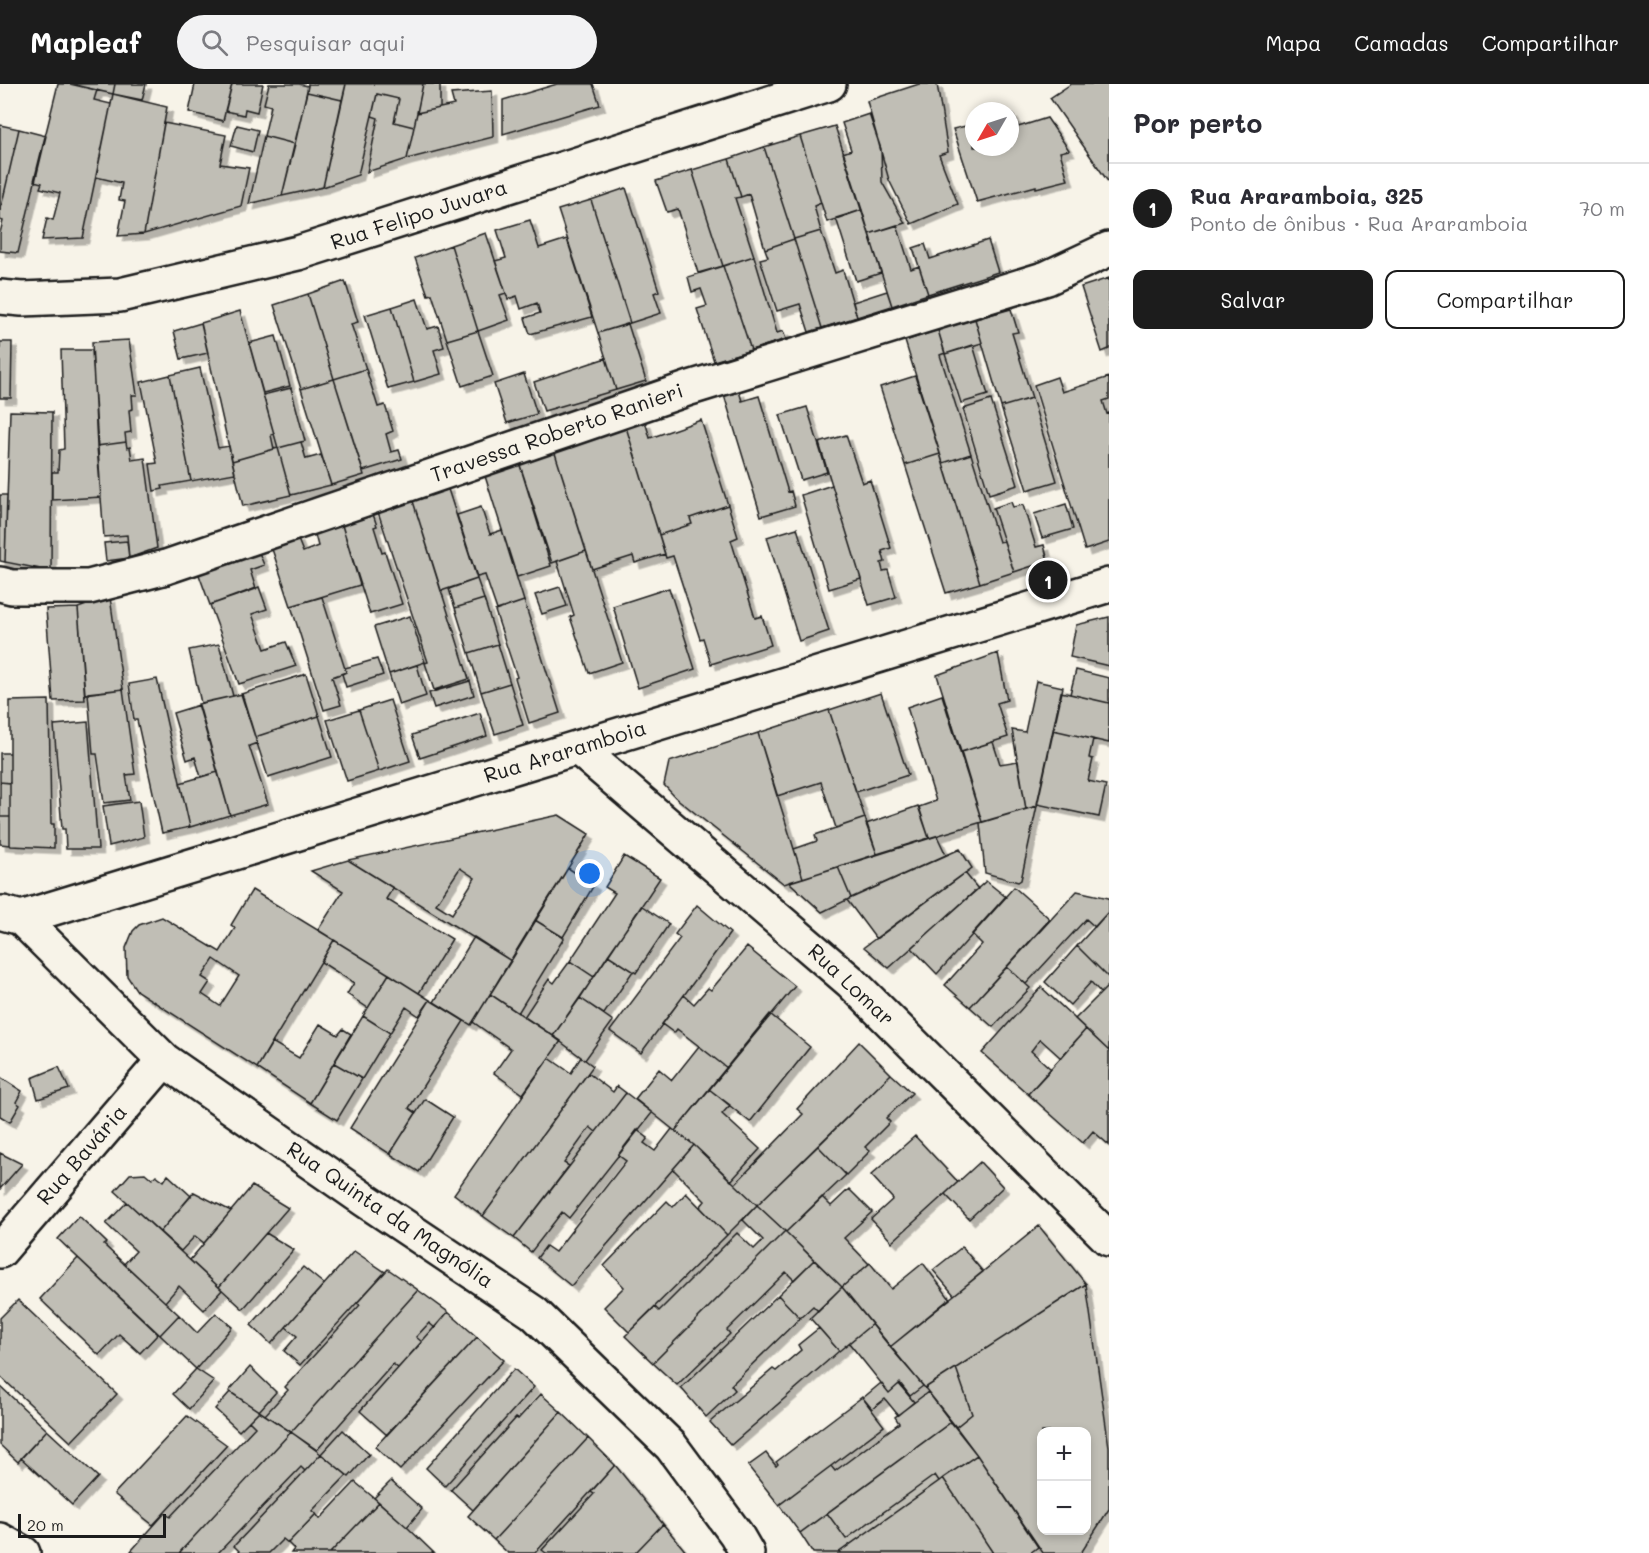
<!DOCTYPE html>
<html lang="pt">
<meta charset="utf-8">
<style>
:root{--surface:#fff;--page:#f2f2f3;--text:#2b2b33;--muted:#7c7c81;--line:#e1e1e2;--accent:#1c1c1c}
body{margin:0;font-family:Mali,sans-serif;background:var(--page);color:var(--text)}
.controls{position:absolute;right:18px;bottom:18px;display:grid;overflow:hidden;border-radius:12px;box-shadow:0 3px 9px #0003}
.controls button{width:54px;height:54px;display:grid;place-items:center;padding:0;border:0;border-bottom:2px solid var(--line);background:var(--surface);color:var(--text);font:30px sans-serif}
.compass{position:absolute;left:965px;top:18px;width:54px;height:54px;border-radius:50%;background:var(--surface);box-shadow:0 3px 9px #0003;rotate:231deg}
.scale{position:absolute;left:18px;bottom:15px;width:148px;box-sizing:border-box;padding-left:6px;border:3px solid #1c1c1c;border-top:0;font-size:16px;line-height:21px;white-space:nowrap;color:#1c1c1c;-webkit-text-stroke:4px #f7f3e8;paint-order:stroke}
.you{position:absolute;left:590px;top:790px;width:21px;height:21px;margin:-15px;border:4px solid #fff;border-radius:50%;background:#1a73e8;box-shadow:0 0 0 9px #1a73e833}
.badge{display:grid;place-items:center;width:39px;height:39px;border-radius:50%;background:var(--accent);color:#fff;font-size:20px;font-weight:700}
.pin{position:absolute;translate:-50% -50%;border:3px solid #fff;box-shadow:0 2px 6px #0006}
.list{margin:0;padding:0;list-style:none}
h2{display:flex;justify-content:space-between;align-items:center;height:78px;margin:0;padding:0 24px;font-size:26px}
h2 small{font-size:20px;font-weight:400;color:var(--muted)}
.list li{display:grid;grid-template-columns:39px 1fr auto;gap:18px;align-items:center;box-sizing:border-box;height:90px;padding:0 24px;border-top:2px solid var(--line)}
.list b{display:block;font-size:22px;white-space:nowrap}
.list p{margin:0;font-size:20px;white-space:nowrap;color:var(--muted)}
.list em{font-size:20px;font-style:normal;color:var(--muted)}
.actions{display:flex;gap:12px;padding:18px 24px}
.actions a{flex:1;padding:14px 0;border:2px solid var(--accent);border-radius:12px;text-align:center;font-size:21px;color:var(--accent)}
.actions .main{background:var(--accent);color:#fff}
.icon{flex:none;width:33px;height:33px;fill:none;stroke:currentColor;stroke-width:2;stroke-linecap:round;stroke-linejoin:round}
.map{position:relative;flex:none;width:1109px;height:1469px;overflow:hidden}
header{display:flex;align-items:center;gap:36px;box-sizing:border-box;height:84px;padding:0 30px;background:var(--accent);color:#fff}
header strong{font-size:28px}
nav{display:flex;gap:33px;margin-inline-start:auto;font-size:21px}
.search{width:420px;height:54px;background:var(--page);display:flex;align-items:center;gap:15px;box-sizing:border-box;padding:0 21px;border-radius:33px;color:var(--muted);font-size:22px}
main{display:flex}
aside{flex:1;background:var(--surface)}
.map>svg:first-child{display:block}
.building{fill:#c0beb5;stroke:#1c1c1c;stroke-width:1.5;fill-rule:evenodd;filter:url(#shadow)}
.lines{fill:none;stroke-linecap:round;stroke-linejoin:round}
.minor-casing{stroke:#1c1c1c;stroke-width:38}
.minor{stroke:#f7f3e8;stroke-width:33}
.labels{text-anchor:middle;stroke-width:6;stroke-linejoin:round;paint-order:stroke}
.street-label{font-size:21px;fill:#1c1c1c;stroke:#f7f3e8}
</style>
<header>
<strong>Mapleaf</strong>
<div class="search"><svg class="icon" aria-label="search" viewBox="0 0 24 24"><circle cx="10" cy="10" r="6"/><path d="M15 15l6 6"/></svg>Pesquisar aqui</div>
<nav><a>Mapa</a><a>Camadas</a><a>Compartilhar</a></nav>
</header>
<main>
<div class="map">
<svg width="1109" height="1469" viewBox="0 0 1109 1469">
<defs>
<filter id="shadow"><feDropShadow dx="5.5" dy="5.5" stdDeviation="0" flood-color="#0004"/></filter>
</defs>
<rect width="100%" height="100%" fill="#f7f3e8"/>
<filter id="ink" filterUnits="userSpaceOnUse"><feTurbulence type="fractalNoise" baseFrequency=".0167" numOctaves="2"/><feDisplacementMap in="SourceGraphic" scale="12" xChannelSelector="R" yChannelSelector="G"/><feConvolveMatrix kernelMatrix="1 2 1 2 8 2 1 2 1" color-interpolation-filters="sRGB"/></filter>
<g filter="url(#ink)">
<path class="building" d="M 58,0 L 70,0 L 97,6 L 94,16 L 111,20 L 83,154 L 42,156 L 47,134 L 53,136 L 60,109 L 40,104 L 42,99 L 34,97 Z
M 70,0 L 115,0 L 113,10 Z
M 115,0 L 146,0 L 142,16 L 113,10 Z
M 195,0 L 232,0 L 223,37 L 189,28 Z
M 232,0 L 263,0 L 257,28 L 245,25 L 244,31 L 225,27 Z
M 269,0 L 299,0 L 308,2 L 295,60 L 264,52 L 271,22 L 264,20 Z
M 308,0 L 346,0 L 342,16 L 307,8 Z
M 346,0 L 423,0 L 414,43 L 394,38 L 399,15 L 377,10 L 358,91 L 323,103 Z
M 423,0 L 440,0 L 440,24 L 417,29 Z
M 557,0 L 593,0 L 600,21 L 503,50 L 503,16 Z
M 919,0 L 937,0 L 948,68 L 939,71 L 958,120 L 911,140 L 889,96 L 867,17 Z
M 1071,0 L 1109,0 L 1109,99 L 1050,14 Z
M 492,7 L 493,53 L 407,75 L 417,29 L 454,21 L 451,10 Z
M 307,8 L 342,16 L 323,103 L 282,112 Z
M 113,10 L 167,23 L 144,150 L 118,152 L 125,117 L 119,116 L 122,99 L 96,93 Z
M 377,10 L 399,15 L 394,38 L 414,43 L 407,75 L 367,88 L 378,34 L 372,32 Z
M 869,30 L 881,65 L 882,98 L 905,139 L 869,150 L 843,69 L 851,66 L 842,39 Z
M 1010,30 L 1013,30 L 1018,43 L 1047,34 L 1069,66 L 1060,68 L 1068,96 L 1036,104 L 1036,102 L 977,118 L 953,45 L 974,40 L 974,63 L 1010,63 Z
M 164,39 L 226,51 L 220,80 L 249,84 L 241,122 L 144,150 Z
M 0,41 L 19,45 L 0,128 Z
M 237,41 L 258,46 L 253,68 L 231,62 Z
M 835,42 L 862,126 L 827,138 L 800,52 Z
M 19,45 L 46,52 L 18,169 L 0,167 L 0,149 L 3,137 L 0,136 L 0,128 Z
M 264,52 L 295,60 L 282,112 L 249,120 Z
M 800,52 L 821,119 L 814,122 L 821,147 L 794,155 L 764,63 Z
M 764,63 L 794,155 L 765,165 L 749,110 L 741,113 L 729,75 Z
M 729,75 L 741,113 L 735,114 L 754,172 L 723,182 L 692,86 Z
M 692,86 L 723,182 L 698,189 L 678,125 L 667,128 L 656,97 Z
M 626,104 L 659,207 L 654,209 L 661,229 L 630,239 L 591,116 Z
M 591,116 L 630,239 L 598,249 L 558,126 Z
M 862,126 L 881,189 L 856,197 L 836,134 Z
M 530,136 L 539,164 L 567,155 L 592,233 L 530,250 L 525,234 L 540,229 L 537,219 L 521,225 L 517,212 L 508,215 L 495,177 L 506,174 L 497,146 Z
M 897,141 L 911,185 L 919,182 L 928,210 L 892,222 L 869,150 Z
M 821,147 L 835,189 L 843,186 L 857,233 L 822,244 L 794,155 Z
M 486,149 L 506,209 L 500,211 L 509,236 L 478,247 L 451,161 Z
M 794,155 L 822,244 L 809,248 L 800,220 L 777,227 L 760,175 L 768,173 L 765,165 Z
M 988,156 L 998,188 L 928,210 L 913,164 L 925,160 L 930,175 Z
M 451,161 L 478,247 L 447,256 L 432,210 L 428,211 L 415,174 Z
M 754,172 L 777,249 L 783,247 L 786,255 L 751,266 L 723,182 Z
M 723,182 L 751,266 L 714,277 L 697,225 L 707,222 L 701,205 L 692,208 L 688,193 Z
M 1109,194 L 1109,265 L 1102,268 L 1081,203 Z
M 345,197 L 358,238 L 351,240 L 366,285 L 334,295 L 308,210 Z
M 887,207 L 892,222 L 857,233 L 853,218 Z
M 308,210 L 334,295 L 301,305 L 274,221 Z
M 417,215 L 427,245 L 438,242 L 444,263 L 434,266 L 441,290 L 414,298 L 392,223 Z
M 392,223 L 414,298 L 388,305 L 365,231 Z
M 1011,225 L 1018,248 L 1012,249 L 1032,314 L 1001,323 L 975,235 Z
M 240,227 L 274,350 L 271,351 L 274,365 L 232,377 L 201,239 Z
M 975,235 L 982,259 L 945,270 L 938,246 Z
M 201,239 L 208,269 L 181,275 L 174,247 Z
M 628,240 L 646,297 L 616,306 L 598,249 Z
M 938,246 L 945,269 L 940,271 L 971,370 L 943,379 L 905,257 Z
M 478,247 L 493,292 L 462,302 L 447,256 Z
M 276,252 L 290,302 L 263,309 L 249,259 Z
M 129,256 L 137,311 L 132,311 L 133,325 L 129,326 L 131,348 L 125,349 L 126,358 L 97,362 L 92,258 Z
M 0,258 L 12,258 L 11,314 L 0,314 Z
M 973,261 L 988,311 L 961,319 L 945,270 Z
M 61,266 L 92,266 L 101,413 L 52,416 L 52,388 L 58,388 L 59,366 L 64,365 Z
M 606,274 L 616,306 L 544,327 L 534,298 Z
M 200,284 L 218,364 L 229,362 L 235,389 L 191,397 L 170,291 Z
M 366,285 L 378,323 L 385,321 L 393,347 L 386,350 L 391,368 L 399,366 L 402,375 L 363,387 L 334,295 Z
M 524,290 L 537,330 L 507,339 L 494,300 Z
M 170,291 L 191,397 L 162,402 L 163,405 L 154,407 L 150,380 L 157,379 L 141,298 Z
M 915,292 L 940,370 L 905,381 L 880,303 Z
M 1057,293 L 1062,308 L 1109,293 L 1109,315 L 1103,317 L 1107,330 L 1109,329 L 1109,458 L 1085,466 L 1034,301 Z
M 334,295 L 364,391 L 331,401 L 301,305 Z
M 291,304 L 305,357 L 278,364 L 263,311 Z
M 739,307 L 742,317 L 759,312 L 788,408 L 791,407 L 795,422 L 761,432 L 724,311 Z
M 1032,314 L 1057,397 L 1027,406 L 1001,323 Z
M 991,316 L 1018,401 L 989,410 L 963,325 Z
M 807,323 L 827,388 L 801,396 L 780,331 Z
M 10,327 L 52,328 L 51,487 L 5,478 Z
M 701,336 L 728,421 L 690,434 L 692,440 L 659,451 L 626,343 L 645,337 L 650,354 Z
M 626,343 L 665,470 L 635,479 L 633,472 L 592,485 L 554,366 Z
M 846,351 L 862,399 L 870,396 L 891,464 L 882,467 L 885,478 L 881,479 L 883,487 L 888,486 L 896,513 L 869,521 L 819,359 Z
M 126,358 L 127,364 L 130,363 L 132,376 L 145,374 L 157,464 L 129,474 L 127,451 L 104,453 L 97,362 Z
M 301,358 L 306,375 L 321,371 L 331,401 L 291,411 L 278,364 Z
M 278,364 L 291,411 L 243,422 L 232,377 Z
M 554,366 L 586,467 L 552,479 L 519,378 Z
M 940,370 L 980,499 L 946,509 L 905,381 Z
M 971,370 L 999,458 L 1004,457 L 1014,488 L 980,499 L 943,379 Z
M 519,378 L 551,482 L 517,493 L 484,389 Z
M 832,401 L 861,495 L 829,505 L 801,411 Z
M 447,402 L 477,495 L 441,507 L 412,414 Z
M 0,411 L 7,411 L 5,478 L 0,477 Z
M 412,414 L 469,595 L 434,606 L 425,579 L 428,578 L 377,425 Z
M 1011,418 L 1013,423 L 1023,421 L 1036,463 L 1044,461 L 1048,477 L 1014,488 L 993,424 Z
M 1066,420 L 1073,445 L 1042,454 L 1034,430 Z
M 728,421 L 738,453 L 731,456 L 755,534 L 762,532 L 771,561 L 711,580 L 703,554 L 700,555 L 673,472 L 666,474 L 659,451 L 692,440 L 690,434 Z
M 481,423 L 490,450 L 502,446 L 524,517 L 497,526 L 485,491 L 477,493 L 457,431 Z
M 372,427 L 377,442 L 374,443 L 382,469 L 385,468 L 402,520 L 370,530 L 341,438 Z
M 341,438 L 360,501 L 291,522 L 271,462 L 297,453 L 303,468 L 318,462 L 314,447 Z
M 797,444 L 829,547 L 799,557 L 767,453 Z
M 127,457 L 129,474 L 106,477 L 104,459 Z
M 258,466 L 264,481 L 250,486 L 256,505 L 210,521 L 198,488 Z
M 586,467 L 622,578 L 589,589 L 570,533 L 574,531 L 557,477 Z
M 477,495 L 484,515 L 455,524 L 449,505 Z
M 259,503 L 267,525 L 252,530 L 265,565 L 286,558 L 296,582 L 239,600 L 210,521 Z
M 560,503 L 567,522 L 542,530 L 535,511 Z
M 669,504 L 695,585 L 638,604 L 613,522 Z
M 110,513 L 123,605 L 85,610 L 78,524 Z
M 322,513 L 346,588 L 332,593 L 341,621 L 324,626 L 291,522 Z
M 484,515 L 498,560 L 469,569 L 455,524 Z
M 524,517 L 560,629 L 529,639 L 515,594 L 517,593 L 495,527 Z
M 78,524 L 85,616 L 53,617 L 46,525 Z
M 410,532 L 425,578 L 389,590 L 374,543 Z
M 1109,533 L 1109,582 L 1070,573 L 1076,541 Z
M 219,560 L 233,612 L 201,619 L 189,566 Z
M 498,560 L 510,599 L 481,608 L 469,569 Z
M 998,569 L 1007,616 L 997,619 L 1008,653 L 961,668 L 937,591 Z
M 377,575 L 383,591 L 346,603 L 342,590 L 346,588 L 345,584 Z
M 417,581 L 426,612 L 399,621 L 389,590 Z
M 1076,586 L 1109,594 L 1109,619 L 1070,610 Z
M 306,590 L 319,632 L 255,653 L 241,610 Z
M 157,595 L 190,743 L 162,749 L 137,636 L 134,636 L 129,600 Z
M 470,597 L 474,611 L 434,624 L 429,609 Z
M 1036,597 L 1063,603 L 1037,722 L 1026,725 L 1012,646 L 1025,648 Z
M 510,599 L 523,641 L 495,650 L 481,608 Z
M 123,605 L 135,690 L 126,691 L 130,716 L 104,719 L 97,670 L 93,670 L 88,609 Z
M 1061,608 L 1109,619 L 1109,659 L 1053,646 Z
M 881,609 L 908,691 L 856,708 L 829,626 Z
M 242,610 L 257,659 L 249,662 L 268,720 L 230,731 L 198,620 Z
M 942,611 L 982,738 L 929,754 L 919,723 L 936,717 L 907,623 Z
M 49,616 L 51,740 L 54,740 L 54,764 L 11,762 L 10,761 L 10,617 Z
M 390,616 L 410,677 L 379,687 L 359,626 Z
M 199,621 L 218,688 L 201,693 L 195,673 L 187,676 L 173,629 Z
M 359,626 L 379,687 L 347,697 L 327,636 Z
M 829,626 L 865,734 L 836,744 L 821,698 L 777,712 L 758,649 Z
M 480,629 L 487,652 L 420,674 L 412,651 Z
M 319,632 L 332,673 L 268,693 L 255,653 Z
M 88,638 L 98,765 L 66,765 L 65,745 L 62,745 L 54,641 Z
M 1053,646 L 1093,655 L 1089,674 L 1093,675 L 1088,697 L 1106,701 L 1099,733 L 1037,720 Z
M 758,649 L 803,794 L 784,800 L 675,713 L 664,701 L 669,678 Z
M 993,658 L 1000,680 L 1018,677 L 1026,725 L 982,738 L 961,668 Z
M 0,669 L 10,669 L 10,699 L 0,698 Z
M 218,688 L 230,731 L 190,743 L 180,699 Z
M 0,698 L 10,699 L 10,733 L 0,733 Z
M 139,717 L 144,753 L 109,762 L 103,722 Z
M 918,722 L 929,754 L 877,770 L 866,740 Z
M 1037,722 L 1021,796 L 1018,798 L 985,789 L 980,739 Z
M 559,731 L 589,750 L 511,877 L 348,776 ZM 460,784 L 475,794 L 452,830 L 436,820 Z
M 0,733 L 10,733 L 10,761 L 0,760 Z
M 865,734 L 877,770 L 803,794 L 794,765 L 817,757 L 815,751 Z
M 937,752 L 946,771 L 851,814 L 838,783 Z
M 960,765 L 972,784 L 876,855 L 847,816 Z
M 624,772 L 660,794 L 594,893 L 570,877 L 615,809 L 605,803 Z
M 348,776 L 393,804 L 386,815 L 452,855 L 419,909 L 318,846 L 343,807 L 311,787 Z
M 838,783 L 851,814 L 822,828 L 789,798 Z
M 568,784 L 594,801 L 563,853 L 535,836 Z
M 965,789 L 978,805 L 889,884 L 864,863 Z
M 986,797 L 1006,813 L 937,890 L 912,864 Z
M 1014,803 L 1050,835 L 970,923 L 945,901 L 982,860 L 972,850 Z
M 252,806 L 334,856 L 257,984 L 137,907 L 127,892 L 126,864 L 133,847 L 139,841 L 162,833 L 220,868 L 235,844 L 231,841 ZM 214,875 L 239,892 L 220,922 L 202,910 L 210,898 L 202,893 Z
M 1077,807 L 1109,814 L 1109,827 L 1095,843 L 1086,835 L 1026,900 L 1007,883 Z
M 697,821 L 730,849 L 641,969 L 610,947 L 680,854 L 675,850 Z
M 642,822 L 669,840 L 636,889 L 608,871 Z
M 1109,827 L 1109,894 L 1077,862 Z
M 535,836 L 564,854 L 518,929 L 490,910 Z
M 474,853 L 511,877 L 471,941 L 434,918 Z
M 334,856 L 389,890 L 368,924 L 347,910 L 354,899 L 321,878 Z
M 1077,862 L 1109,894 L 1109,901 L 1101,909 L 1091,898 L 1070,921 L 1045,898 Z
M 747,863 L 795,902 L 727,984 L 677,945 L 674,949 L 662,940 L 684,911 L 694,920 L 708,904 L 711,906 Z
M 608,871 L 633,887 L 604,930 L 580,914 Z
M 570,877 L 594,893 L 553,952 L 524,933 L 549,895 L 554,899 Z
M 1007,883 L 1030,904 L 993,943 L 970,923 Z
M 389,890 L 430,916 L 419,932 L 406,923 L 390,949 L 363,932 Z
M 1109,901 L 1109,967 L 1075,935 Z
M 1041,903 L 1086,945 L 1061,974 L 1040,955 L 1031,967 L 1051,985 L 1028,1010 L 982,969 Z
M 490,910 L 561,957 L 523,1010 L 494,989 L 511,965 L 473,938 Z
M 580,914 L 613,937 L 585,976 L 553,952 Z
M 430,916 L 464,937 L 409,1024 L 416,1029 L 390,1070 L 350,1044 Z
M 770,930 L 810,963 L 750,1038 L 709,1005 Z
M 363,932 L 390,949 L 362,995 L 334,979 Z
M 320,940 L 338,951 L 343,945 L 351,950 L 310,1019 L 257,984 L 272,958 L 299,974 Z
M 1086,945 L 1109,967 L 1109,1061 L 1093,1047 L 1083,1059 L 1028,1010 Z
M 859,958 L 891,990 L 757,1121 L 735,1100 L 803,1030 L 797,1025 Z
M 699,962 L 727,984 L 675,1047 L 635,1015 L 659,985 L 672,996 Z
M 581,973 L 593,982 L 483,1132 L 454,1110 L 549,974 L 571,989 Z
M 334,979 L 362,995 L 337,1036 L 310,1019 Z
M 59,983 L 69,1005 L 38,1015 L 32,994 Z
M 588,989 L 613,1008 L 617,1002 L 626,1009 L 596,1048 L 590,1043 L 564,1079 L 569,1082 L 514,1154 L 483,1132 Z
M 891,990 L 912,1009 L 886,1034 L 890,1038 L 865,1063 L 870,1067 L 846,1091 L 818,1062 Z
M 0,993 L 22,1007 L 16,1018 L 20,1021 L 10,1038 L 0,1032 Z
M 709,1005 L 730,1021 L 722,1030 L 760,1065 L 731,1097 L 694,1061 L 675,1047 Z
M 626,1009 L 652,1029 L 569,1134 L 562,1128 L 531,1168 L 514,1154 Z
M 425,1015 L 453,1033 L 419,1088 L 390,1070 Z
M 672,1045 L 694,1061 L 571,1202 L 537,1174 L 546,1162 L 555,1168 L 626,1077 L 618,1071 L 637,1046 L 648,1054 L 644,1059 L 655,1067 Z
M 915,1052 L 958,1098 L 892,1158 L 871,1135 L 893,1115 L 871,1091 Z
M 694,1061 L 757,1121 L 727,1151 L 700,1123 L 705,1117 L 673,1085 Z
M 818,1062 L 846,1091 L 786,1148 L 757,1121 Z
M 0,1069 L 22,1080 L 0,1105 Z
M 980,1078 L 1003,1103 L 969,1135 L 945,1110 Z
M 145,1089 L 152,1095 L 156,1091 L 164,1097 L 168,1091 L 191,1112 L 160,1148 L 115,1107 L 130,1090 Z
M 252,1102 L 288,1124 L 219,1203 L 190,1176 Z
M 849,1105 L 872,1128 L 844,1154 L 869,1180 L 842,1203 L 786,1148 L 822,1113 L 831,1122 Z
M 194,1108 L 231,1127 L 204,1159 L 195,1152 L 181,1167 L 160,1148 Z
M 686,1109 L 727,1151 L 629,1248 L 604,1223 L 624,1203 L 604,1182 L 667,1117 L 673,1123 Z
M 127,1118 L 222,1206 L 204,1226 L 179,1202 L 165,1218 L 124,1180 L 136,1167 L 106,1140 Z
M 757,1121 L 785,1147 L 653,1279 L 625,1252 L 655,1223 L 659,1227 L 737,1149 L 754,1165 L 763,1156 L 743,1136 Z
M 79,1132 L 107,1159 L 104,1161 L 179,1231 L 160,1251 L 58,1155 Z
M 1039,1142 L 1086,1200 L 925,1304 L 890,1263 Z
M 785,1147 L 814,1176 L 794,1196 L 786,1188 L 727,1246 L 730,1250 L 677,1301 L 653,1279 Z
M 266,1149 L 294,1166 L 243,1225 L 219,1203 Z
M 962,1163 L 983,1188 L 954,1211 L 933,1186 Z
M 354,1167 L 385,1188 L 300,1281 L 284,1267 L 297,1252 L 286,1243 Z
M 78,1174 L 158,1250 L 140,1269 L 119,1250 L 99,1271 L 40,1215 Z
M 814,1176 L 842,1203 L 818,1227 L 813,1222 L 800,1234 L 778,1211 Z
M 870,1179 L 891,1205 L 923,1179 L 950,1215 L 890,1263 L 842,1203 Z
M 303,1183 L 324,1200 L 271,1260 L 251,1241 Z
M 388,1185 L 418,1206 L 291,1348 L 265,1331 L 288,1306 L 285,1303 L 360,1221 L 357,1219 Z
M 1086,1200 L 1109,1363 L 1109,1425 L 1081,1469 L 1043,1469 L 977,1371 L 956,1343 L 972,1330 L 956,1284 ZM 1042,1348 L 1086,1348 L 1086,1446 L 1042,1446 Z
M 842,1203 L 872,1240 L 839,1267 L 810,1234 Z
M 418,1206 L 448,1228 L 435,1244 L 429,1239 L 416,1253 L 422,1258 L 398,1284 L 393,1280 L 317,1366 L 291,1348 Z
M 778,1211 L 800,1234 L 731,1301 L 735,1306 L 706,1333 L 681,1304 Z
M 18,1216 L 117,1310 L 71,1358 L 0,1292 L 0,1234 Z
M 448,1228 L 477,1253 L 387,1351 L 360,1327 Z
M 216,1229 L 232,1243 L 196,1285 L 160,1251 L 179,1231 L 197,1249 Z
M 872,1240 L 923,1302 L 910,1312 L 900,1299 L 889,1309 L 849,1259 Z
M 819,1244 L 839,1267 L 731,1361 L 710,1338 L 773,1285 L 776,1287 L 801,1266 L 798,1261 Z
M 477,1253 L 504,1276 L 400,1386 L 375,1363 Z
M 250,1283 L 276,1308 L 259,1327 L 229,1307 Z
M 956,1284 L 972,1330 L 956,1343 L 925,1304 Z
M 196,1285 L 214,1297 L 189,1325 L 173,1310 Z
M 514,1285 L 534,1303 L 445,1402 L 426,1384 Z
M 881,1299 L 889,1309 L 899,1300 L 914,1318 L 898,1331 L 885,1315 L 872,1325 L 863,1314 Z
M 0,1302 L 47,1346 L 18,1378 L 0,1361 Z
M 230,1308 L 259,1327 L 239,1347 L 215,1325 Z
M 928,1308 L 951,1338 L 800,1449 L 779,1421 L 831,1382 L 835,1387 L 899,1339 L 895,1333 Z
M 541,1310 L 561,1328 L 473,1426 L 451,1406 L 516,1334 L 518,1335 Z
M 862,1313 L 884,1342 L 779,1421 L 748,1382 L 766,1369 L 776,1382 L 778,1380 L 776,1378 Z
M 259,1327 L 291,1348 L 179,1469 L 135,1469 L 131,1467 L 165,1429 L 170,1433 L 255,1343 L 249,1337 Z
M 561,1328 L 588,1354 L 494,1456 L 468,1432 Z
M 187,1332 L 227,1361 L 153,1441 L 114,1410 Z
M 951,1338 L 977,1371 L 939,1397 L 935,1391 L 846,1455 L 827,1429 Z
M 47,1346 L 98,1393 L 72,1421 L 21,1374 Z
M 343,1346 L 369,1370 L 349,1393 L 321,1370 Z
M 291,1348 L 321,1370 L 305,1387 L 301,1383 L 218,1469 L 179,1469 Z
M 588,1354 L 615,1381 L 535,1469 L 508,1469 L 494,1456 Z
M 321,1370 L 347,1391 L 312,1427 L 316,1430 L 288,1459 L 283,1455 L 269,1469 L 241,1469 L 234,1462 Z
M 977,1371 L 1038,1463 L 1030,1469 L 993,1469 L 943,1394 Z
M 615,1381 L 663,1440 L 635,1469 L 546,1469 L 542,1466 L 594,1410 L 591,1408 Z
M 935,1391 L 939,1397 L 838,1469 L 813,1469 L 800,1449 L 827,1429 L 846,1455 Z
M 943,1394 L 993,1469 L 838,1469 L 939,1397 Z
M 391,1397 L 422,1425 L 407,1443 L 374,1414 Z
M 355,1398 L 379,1418 L 330,1469 L 291,1469 L 294,1465 L 288,1459 L 316,1430 L 320,1435 Z
M 379,1418 L 407,1443 L 434,1469 L 330,1469 Z
M 663,1440 L 687,1469 L 635,1469 Z"/>
<g class="lines">
<g class="minor-casing">
<path id="minor" d="M 0,213 L 22,215 L 120,211 L 298,169 L 829,0
M 0,500 L 12,503 L 89,503 L 166,483 L 690,304 L 1047,194 L 1109,165
M 578,664 L 851,898 L 1109,1155
M 3,829 L 21,834 L 164,976 L 365,1116 L 534,1229 L 671,1362 L 736,1450 L 747,1469
M 21,834 L 1109,501
M 0,1167 L 164,976
M 0,1456 L 23,1469"/>
</g>
<use href="#minor" class="minor"/>
</g>
</g>
<g class="labels">
<g class="street-label">
<text transform="translate(419 131) rotate(-18)" y="7">Rua Felipo Juvara</text>
<text transform="translate(557 349) rotate(-19)" y="7">Travessa Roberto Ranieri</text>
<text transform="translate(565 668) rotate(-17)" y="7">Rua Araramboia</text>
<text transform="translate(851 901) rotate(43)" y="7">Rua Lomar</text>
<text transform="translate(82 1071) rotate(-49)" y="7">Rua Bavária</text>
<text transform="translate(390 1131) rotate(34)" y="7">Rua Quinta da Magnólia</text>
</g>
</g>
</svg>
<div class="controls">
<button>+</button>
<button>−</button>
</div>
<svg class="compass" viewBox="-18 -18 36 36"><path d="M0-13l5 13h-10z" fill="#e53935"/><path d="M0 13l5-13h-10z" fill="#7c7c81"/></svg>
<div class="scale">20 m</div>
<div class="you"></div>
<div class="pin badge" style="left:1048px;top:496px">1</div>
</div>
<aside>
<h2>Por perto<small></small></h2>
<ul class="list">
<li><span class="badge">1</span><div><b>Rua Araramboia, 325</b><p>Ponto de ônibus · Rua Araramboia</p></div><em>70 m</em></li>
</ul>
<div class="actions"><a class="main">Salvar</a><a>Compartilhar</a></div>
</aside>
</main>
